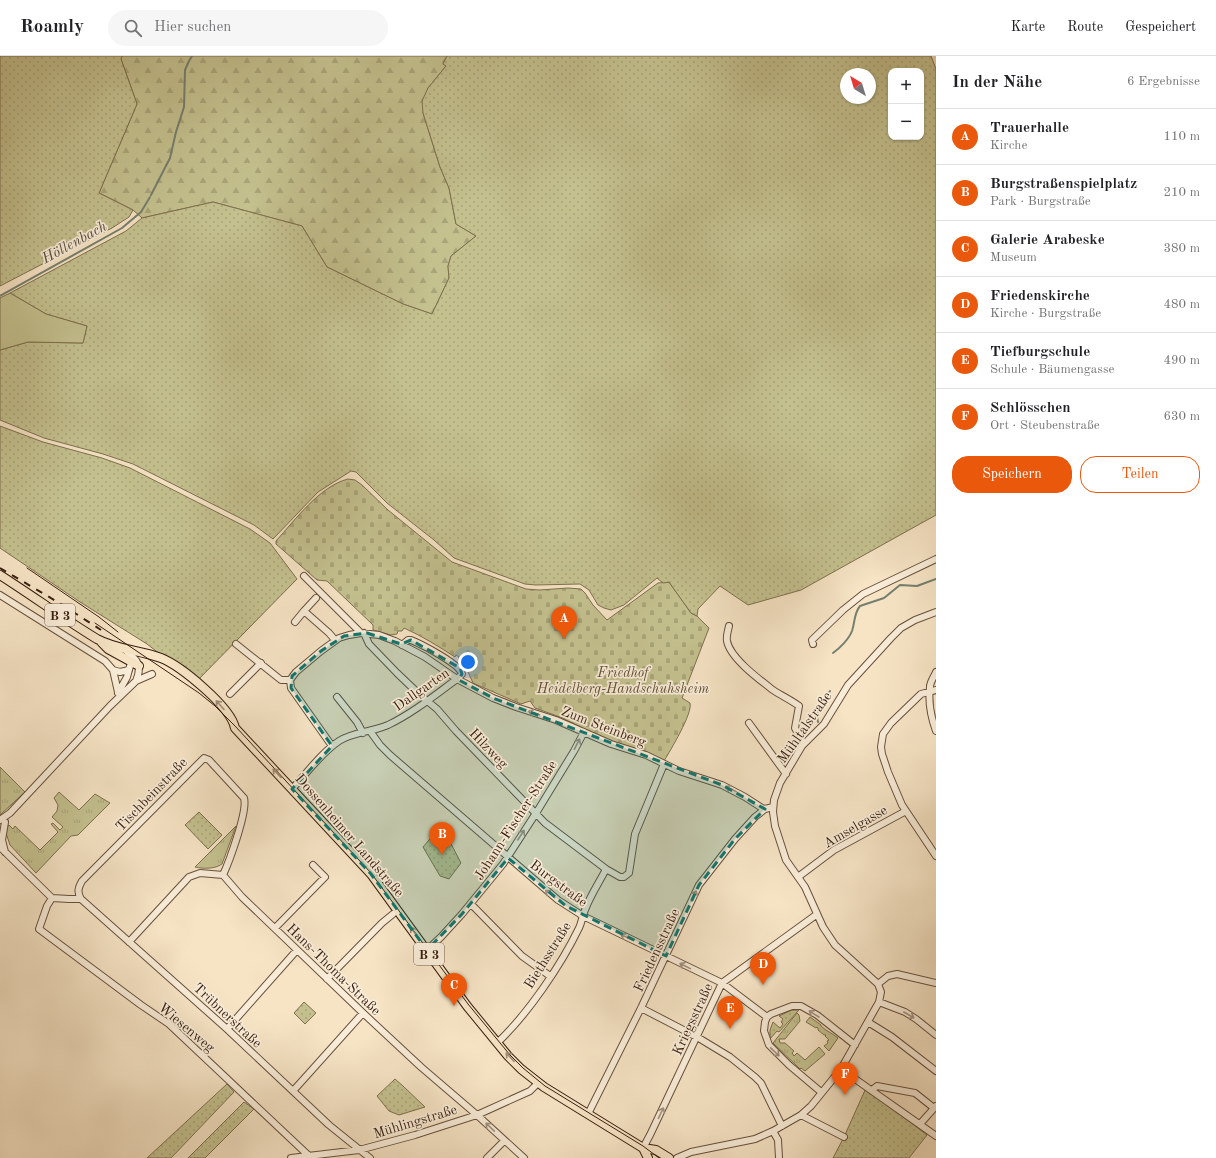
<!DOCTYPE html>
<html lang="de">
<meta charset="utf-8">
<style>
:root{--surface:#fff;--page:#f6f6f6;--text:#202124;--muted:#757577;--line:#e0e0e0;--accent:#ea580c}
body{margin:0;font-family:"Old Standard TT",serif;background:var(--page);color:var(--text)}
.controls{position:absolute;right:12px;top:12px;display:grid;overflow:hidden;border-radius:8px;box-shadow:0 1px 3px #0004}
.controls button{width:36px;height:36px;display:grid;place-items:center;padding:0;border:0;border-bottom:1px solid var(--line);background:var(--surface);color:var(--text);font:20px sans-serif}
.compass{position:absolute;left:840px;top:12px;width:36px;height:36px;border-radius:50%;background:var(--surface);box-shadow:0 1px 3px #0004;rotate:322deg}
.you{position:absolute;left:468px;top:606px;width:14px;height:14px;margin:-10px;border:3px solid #fff;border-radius:50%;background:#1a73e8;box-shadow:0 0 0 6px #1a73e833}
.badge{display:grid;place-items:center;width:26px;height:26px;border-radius:50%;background:var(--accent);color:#fff;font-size:13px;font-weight:700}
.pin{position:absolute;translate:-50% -33px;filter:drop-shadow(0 1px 2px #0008)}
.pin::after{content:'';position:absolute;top:21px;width:14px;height:12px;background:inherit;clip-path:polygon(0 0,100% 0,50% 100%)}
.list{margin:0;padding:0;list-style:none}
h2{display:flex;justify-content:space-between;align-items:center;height:52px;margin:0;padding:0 16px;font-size:17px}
h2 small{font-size:13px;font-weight:400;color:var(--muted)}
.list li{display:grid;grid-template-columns:26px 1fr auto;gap:12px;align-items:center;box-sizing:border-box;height:56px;padding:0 16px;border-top:1px solid var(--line)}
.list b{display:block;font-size:15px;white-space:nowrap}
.list p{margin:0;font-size:13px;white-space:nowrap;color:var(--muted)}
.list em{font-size:13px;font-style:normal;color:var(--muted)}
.actions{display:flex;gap:8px;padding:12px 16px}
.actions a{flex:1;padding:9px 0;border:1px solid var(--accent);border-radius:16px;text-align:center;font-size:14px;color:var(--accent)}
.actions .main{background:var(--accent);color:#fff}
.icon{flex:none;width:22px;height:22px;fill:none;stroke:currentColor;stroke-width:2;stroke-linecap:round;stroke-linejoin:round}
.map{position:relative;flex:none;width:936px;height:1102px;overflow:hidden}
header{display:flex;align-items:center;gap:24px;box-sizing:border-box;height:56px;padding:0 20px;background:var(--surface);border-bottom:1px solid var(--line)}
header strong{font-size:19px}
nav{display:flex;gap:22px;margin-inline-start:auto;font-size:14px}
.search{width:280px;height:36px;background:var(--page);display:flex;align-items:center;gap:10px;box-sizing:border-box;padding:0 14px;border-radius:22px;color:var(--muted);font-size:15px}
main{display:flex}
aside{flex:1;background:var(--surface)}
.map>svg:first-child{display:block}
.grass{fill:url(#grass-tufts);stroke:#7e704f}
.forest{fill:url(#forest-firs);stroke:#7e704f}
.cemetery{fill:url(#cemetery-stones);stroke:#7e704f}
.park{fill:url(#park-dots);stroke:#7e704f;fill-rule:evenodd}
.pitch{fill:#c4c18f;stroke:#7e704f}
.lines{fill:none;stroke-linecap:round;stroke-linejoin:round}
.stream{stroke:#757f6f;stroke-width:2}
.minor-casing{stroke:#68503c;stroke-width:8}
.major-casing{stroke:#381e0f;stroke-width:10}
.minor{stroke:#f9edd9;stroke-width:6}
.major{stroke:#f6e4c5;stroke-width:8}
.tram{stroke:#381e0f;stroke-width:1}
.rail{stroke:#381e0f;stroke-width:2;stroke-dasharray:7 7;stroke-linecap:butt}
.oneway{stroke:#a08b73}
.oneway2{stroke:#a2907e}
.marked{fill:#0f766e;fill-opacity:0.2;stroke:#0f766e;stroke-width:3;stroke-dasharray:8 5;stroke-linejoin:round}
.labels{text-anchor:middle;stroke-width:3.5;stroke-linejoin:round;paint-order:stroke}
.shield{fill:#f9edd9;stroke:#725c4c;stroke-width:1}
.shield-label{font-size:13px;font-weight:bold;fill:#381e0f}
.park-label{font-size:14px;font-style:italic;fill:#624f35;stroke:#f9edd9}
.street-label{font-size:14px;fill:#381e0f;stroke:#f9edd9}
.water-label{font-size:15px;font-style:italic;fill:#564e3f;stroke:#f9edd9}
</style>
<header>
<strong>Roamly</strong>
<div class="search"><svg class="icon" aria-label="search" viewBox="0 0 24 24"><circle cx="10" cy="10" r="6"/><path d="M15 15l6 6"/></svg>Hier suchen</div>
<nav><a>Karte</a><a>Route</a><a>Gespeichert</a></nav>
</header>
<main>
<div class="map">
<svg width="936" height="1102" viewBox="0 0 936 1102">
<defs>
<pattern id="grass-tufts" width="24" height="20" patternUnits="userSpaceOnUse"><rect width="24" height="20" fill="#c4c18f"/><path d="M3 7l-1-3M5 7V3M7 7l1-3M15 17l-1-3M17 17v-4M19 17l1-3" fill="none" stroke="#a9a57a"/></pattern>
<pattern id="forest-firs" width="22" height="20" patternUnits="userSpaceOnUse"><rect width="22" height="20" fill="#c4c18f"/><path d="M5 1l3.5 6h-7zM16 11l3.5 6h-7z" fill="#a9a57a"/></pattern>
<pattern id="cemetery-stones" width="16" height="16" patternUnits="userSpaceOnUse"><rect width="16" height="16" fill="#c4c18f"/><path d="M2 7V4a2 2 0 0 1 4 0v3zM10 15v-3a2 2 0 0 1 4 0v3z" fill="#a9a57a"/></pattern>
<pattern id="park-dots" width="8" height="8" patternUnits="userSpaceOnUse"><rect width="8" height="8" fill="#c4c18f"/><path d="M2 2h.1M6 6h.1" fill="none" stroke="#a9a57a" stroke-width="1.8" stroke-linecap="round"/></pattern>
</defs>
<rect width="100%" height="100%" fill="#f6e4c5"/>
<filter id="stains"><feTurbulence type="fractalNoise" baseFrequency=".005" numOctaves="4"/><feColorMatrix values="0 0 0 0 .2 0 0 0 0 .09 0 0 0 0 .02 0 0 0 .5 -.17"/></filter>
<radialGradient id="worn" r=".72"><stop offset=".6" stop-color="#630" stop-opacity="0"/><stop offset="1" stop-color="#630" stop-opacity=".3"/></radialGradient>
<path class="grass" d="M 0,711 L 25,736 L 0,759 Z
M 59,736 L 79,754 L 95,738 L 110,747 L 78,779 L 71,780 L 36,817 L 10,789 L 5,774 L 9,769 L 13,773 L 15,770 L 40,794 L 58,776 L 51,768 L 53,767 L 60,774 L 63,771 L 52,761 L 57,755 L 58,749 L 54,742 Z
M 236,770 L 222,808 C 215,813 204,813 195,811 Z
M 797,957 L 799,959 L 800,965 L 785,983 L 779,983 L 780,987 L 785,987 L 794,995 L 792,997 L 794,1000 L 797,997 L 805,1004 L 819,991 L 825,998 L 805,1015 L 801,1012 L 800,1013 L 773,987 Z
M 810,961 L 821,969 L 821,970 C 826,975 832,977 838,982 L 829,995 L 824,990 L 828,987 L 827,985 L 829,984 L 825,980 L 826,979 L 824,979 L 818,974 L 818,972 L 817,971 L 816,972 L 806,966 Z"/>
<path class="forest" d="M 122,0 L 447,0 L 443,8 L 446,10 L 428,32 L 423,57 L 440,111 L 449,132 L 456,168 L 476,180 L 451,200 L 448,210 L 449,222 L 432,258 L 403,248 L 327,211 L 302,170 L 213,146 L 142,162 L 133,154 L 99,137 L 137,48 L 121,3 Z"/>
<path class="cemetery" d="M 348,423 L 355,424 L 362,429 L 388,454 L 452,506 L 526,533 L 539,534 L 568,532 L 581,533 L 585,537 L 593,549 L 607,564 L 658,527 L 669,526 L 691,557 L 697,560 L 709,572 L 682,642 L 690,647 C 693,657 670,695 664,705 L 603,682 L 560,661 L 535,652 L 530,645 L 521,648 L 473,627 L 464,607 L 459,603 L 459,601 L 456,599 L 455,601 C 438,590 422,580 404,572 L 402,575 L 398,575 L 397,578 L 391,579 L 373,574 L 373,569 L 327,525 L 317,524 L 276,488 L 276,485 C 295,464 320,430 348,423 Z"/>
<path class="park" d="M 0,0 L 122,0 L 121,3 L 137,48 L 99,137 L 133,154 L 129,161 L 112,172 L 0,230 Z
M 447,0 L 931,0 L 936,13 L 936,459 L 801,534 L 748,549 L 720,530 L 698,553 L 697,560 L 691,557 L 669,526 L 663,527 L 657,522 L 624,549 L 611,554 L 604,552 L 598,549 L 589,534 L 580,528 L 536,529 L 525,528 L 454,502 L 434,484 L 387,447 L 356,416 L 351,415 L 318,436 L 273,483 L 254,469 L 133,408 L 103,398 L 44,382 L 0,364 L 0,294 L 28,286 L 83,287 L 87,270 L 46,258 L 10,237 L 126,175 L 142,162 L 213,146 L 302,170 L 327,211 L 403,248 L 432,258 L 449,222 L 448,210 L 451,200 L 476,180 L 456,168 L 449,132 L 440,111 L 423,57 L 422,45 L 428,32 L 446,10 L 443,8 ZM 891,15 L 921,15 L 921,81 L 891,81 ZM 846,18 L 870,18 L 870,42 L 846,42 Z
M 0,370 L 43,386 L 102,402 L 130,412 L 250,473 L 270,487 L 297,523 L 196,626 L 147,588 L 80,546 L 0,492 Z
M 199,756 L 222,779 L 208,793 L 185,769 Z
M 435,777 L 444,779 L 446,782 L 448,782 L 461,807 L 449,823 L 440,820 L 423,791 Z
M 304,946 L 316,957 L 305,968 L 294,957 Z
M 792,954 L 799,954 L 779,976 L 777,975 L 770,983 L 770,974 L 773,966 L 780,972 L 783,968 L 781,966 L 783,963 L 779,960 Z
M 395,1023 L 403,1030 L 425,1051 L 399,1059 L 389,1055 L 377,1040 Z
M 227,1028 L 234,1036 L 171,1102 L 147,1102 Z
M 866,1032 L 927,1079 L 909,1102 L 833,1102 L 844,1081 Z
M 244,1046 L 254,1053 L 205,1102 L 188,1102 Z"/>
<path class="pitch" d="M 10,237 L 46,258 L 87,270 L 83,287 L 28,286 L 0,294 L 0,242 Z"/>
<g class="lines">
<path class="stream" d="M 151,139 L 170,102 L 176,76 L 184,51 L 185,14 L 189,5 L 192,0
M 0,240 L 122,172 L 141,156 L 150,141
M 833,597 C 840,592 849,583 852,575 C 855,566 854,557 860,550 L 884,542 L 900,529 L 917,530 L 936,523
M 818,666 C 815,654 824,644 830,635"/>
<g class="minor-casing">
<path id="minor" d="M 304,520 L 361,577
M 0,539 L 105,605 L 113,614 L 118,636
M 316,542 L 304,555 L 329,577 L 335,584
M 295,566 L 304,555
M 729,570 C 728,575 726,580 727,585 C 730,602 760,624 773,634 C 782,640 791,644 799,650 L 795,672 L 804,688
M 364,577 L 369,588 L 397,617 L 420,639 L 437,653 L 456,675 L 545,767 L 606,813 L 620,821 L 624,821 L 629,817 L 635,778 L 664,708
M 236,588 L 281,624 L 290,624
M 813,588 L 812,584 L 843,554 L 863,538 L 936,503
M 124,593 C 137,604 143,608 136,625
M 113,614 L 120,616 L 129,614
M 936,616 C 934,621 930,626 930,631 C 928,646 931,661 936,675
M 290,624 L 296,616 L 321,595 L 339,582 L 349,579 L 361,577 L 379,579 L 395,585 L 425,601 L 457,623 L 493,642 L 516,651 L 556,664 L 611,688 L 646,699 L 679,715 L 722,729 L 745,741 L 762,752 L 765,753 L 773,751
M 290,624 L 291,632 L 332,690
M 936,634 L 921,638 L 891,667 L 883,678 L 881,691 L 882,698 L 888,716 L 902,749 L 936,800
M 118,637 L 127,621 L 130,610 L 133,607
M 230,638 L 261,607
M 337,641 L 357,666 L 363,677
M 749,667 L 786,718
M 370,675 L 380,689 L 390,699 L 558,844 L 583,860 L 722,927 L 767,961
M 292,733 C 307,717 321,697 339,685 C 353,676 372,676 388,669 C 413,657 435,639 457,623 L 462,618 C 460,608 421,588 411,584 L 408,584 L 402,589
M 0,764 L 10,757 L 110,650 L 136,625 L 152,618
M 0,791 L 52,842
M 5,796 L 2,784 L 5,766
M 223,819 C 229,806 248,755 244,742 L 209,704 L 204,702 L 82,825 C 78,832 77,836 81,843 L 227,973 L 329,1069 L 370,1102
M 798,821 L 834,794 L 906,755
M 52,842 L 47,850 L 39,873 L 141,949 L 169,968 L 309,1100
M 52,842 L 69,843 L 81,843
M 471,848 L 522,900 L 550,920
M 275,872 L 325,821 L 313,809
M 129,886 L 189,821 L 200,817 L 223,819 L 242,841 L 363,957 L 421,1011 L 477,1059 L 524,1102
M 427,894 L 441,881 L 462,858 L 503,808 L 538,754 L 574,695 L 584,676
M 327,923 L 382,867 L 393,858
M 878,928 L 888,920 L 897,918 L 936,927
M 879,946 L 905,956 L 916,963 L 936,979
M 641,952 L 697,981 L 730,1001 L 755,1021 L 761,1027 L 782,1070
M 868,966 L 892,981 L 936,1015
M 227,973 L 297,894
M 497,987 C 528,958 561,909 579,872 C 582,866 582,860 585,854 C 590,840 599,827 606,813
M 841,1013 L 936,1080
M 872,1034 L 877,1030 L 915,1037 L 934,1052
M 293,1035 L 363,957
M 821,1036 L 789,1009 L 769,989 L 764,975 L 765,966 L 767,961 L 771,958 L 792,950 L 801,950 L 817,959 L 855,989
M 588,1058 L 641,952 L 699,829 L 735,783 L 755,761 L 765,753
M 801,1059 L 844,1081
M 920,1068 L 936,1050
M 773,1075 L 778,1084 L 779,1102
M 643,1092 L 650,1079 L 722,927 L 816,859
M 291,1102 L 359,1094 L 415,1079 L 477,1059 L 530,1035 L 538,1027
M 487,1102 L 504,1085
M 677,1102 L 691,1096 L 755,1083 L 773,1075 L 801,1059 L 811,1050 L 841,1013 L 879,946 L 881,936 L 878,928 L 835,889 L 823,871 L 805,831 L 786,804 L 775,770 L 773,756 L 774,744 L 780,727 L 802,690 L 824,668 L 848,629 L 891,582 L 901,572 L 915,564 L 936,556"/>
</g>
<g class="major-casing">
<path id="major" d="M 0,519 C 33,540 64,563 97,583 C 117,594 140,594 161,602 C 181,610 231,651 235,672 L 371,818 L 467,950 L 508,1000 L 521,1013 L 544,1031 L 643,1092 L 656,1094 L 669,1102
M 102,587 L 108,593 L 139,610
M 643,1092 L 648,1102"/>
</g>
<use href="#minor" class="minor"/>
<use href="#major" class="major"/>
<path class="tram" d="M 27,512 L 99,561 L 118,576
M 95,567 L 199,637 L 215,650 L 236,671 L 371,817 L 468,948 L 510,999 L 523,1012 L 545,1030 L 643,1090 L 659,1102"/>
<path class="rail" d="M 0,512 L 61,548 L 101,574"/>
</g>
<defs><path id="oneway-shaft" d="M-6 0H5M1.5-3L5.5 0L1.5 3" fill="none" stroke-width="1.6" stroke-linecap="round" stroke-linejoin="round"/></defs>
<g class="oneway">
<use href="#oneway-shaft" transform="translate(220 649) rotate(-132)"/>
<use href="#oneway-shaft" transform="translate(277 717) rotate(-133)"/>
<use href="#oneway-shaft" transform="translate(414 876) rotate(-126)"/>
<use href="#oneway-shaft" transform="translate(510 1001) rotate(-133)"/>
</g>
<g class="oneway2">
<use href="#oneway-shaft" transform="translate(534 657) rotate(-162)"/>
<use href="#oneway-shaft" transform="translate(577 688) rotate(-63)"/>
<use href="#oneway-shaft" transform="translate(731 733) rotate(-153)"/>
<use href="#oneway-shaft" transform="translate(521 779) rotate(-57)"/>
<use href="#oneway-shaft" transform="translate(550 838) rotate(-142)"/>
<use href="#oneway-shaft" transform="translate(694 840) rotate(-65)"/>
<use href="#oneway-shaft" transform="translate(626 881) rotate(-154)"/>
<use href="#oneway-shaft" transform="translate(685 910) rotate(-154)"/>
<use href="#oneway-shaft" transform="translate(814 958) rotate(-148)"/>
<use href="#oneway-shaft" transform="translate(909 959) rotate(30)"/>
<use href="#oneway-shaft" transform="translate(775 996) rotate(44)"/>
<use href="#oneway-shaft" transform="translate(661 1057) rotate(-64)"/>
<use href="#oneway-shaft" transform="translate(490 1071) rotate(-136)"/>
</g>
<path class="marked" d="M 367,577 L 401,588 L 411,584 L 460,612 L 462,618 L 459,624 L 493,642 L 722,729 L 765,753 L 735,783 L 699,829 L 666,900 L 566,850 L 508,802 L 462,858 L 427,894 L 371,818 L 292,733 L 332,690 L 291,632 L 292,620 L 321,595 L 344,580 Z"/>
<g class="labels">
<g class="shield">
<rect x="45" y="548" width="30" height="22" rx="3"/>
<rect x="414" y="887" width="30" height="22" rx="3"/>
</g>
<g class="shield-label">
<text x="60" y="564">B 3</text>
<text x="429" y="903">B 3</text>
</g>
<g class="park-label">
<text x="623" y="621">Friedhof<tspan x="623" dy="16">Heidelberg-Handschuhsheim</tspan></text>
</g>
<g class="street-label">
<text transform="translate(421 633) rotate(-35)" y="5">Dallgarten</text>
<text transform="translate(604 670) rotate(21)" y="5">Zum Steinberg</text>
<text transform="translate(804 671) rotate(-55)" y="5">Mühltalstraße</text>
<text transform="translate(489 692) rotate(46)" y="5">Hilzweg</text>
<text transform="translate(151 738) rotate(-46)" y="5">Tischbeinstraße</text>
<text transform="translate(515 764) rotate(-57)" y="5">Johann-Fischer-Straße</text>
<text transform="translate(855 770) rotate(-30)" y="5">Amselgasse</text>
<text transform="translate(350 779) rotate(49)" y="5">Dossenheimer Landstraße</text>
<text transform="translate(559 827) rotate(37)" y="5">Burgstraße</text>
<text transform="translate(656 894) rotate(-65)" y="5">Friedensstraße</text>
<text transform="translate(547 899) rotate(-58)" y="5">Biethsstraße</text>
<text transform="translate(334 913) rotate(44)" y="5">Hans-Thoma-Straße</text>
<text transform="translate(228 959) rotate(43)" y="5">Trübnerstraße</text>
<text transform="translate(692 963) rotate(-65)" y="5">Kriegsstraße</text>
<text transform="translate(187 971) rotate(40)" y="5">Wiesenweg</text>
<text transform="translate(415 1065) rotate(-17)" y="5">Mühlingstraße</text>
</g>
<g class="water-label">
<text transform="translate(74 186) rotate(-29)" y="5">Höllenbach</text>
</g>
</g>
<rect width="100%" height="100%" filter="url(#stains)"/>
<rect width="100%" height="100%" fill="url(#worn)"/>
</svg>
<div class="controls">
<button>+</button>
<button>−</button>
</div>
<svg class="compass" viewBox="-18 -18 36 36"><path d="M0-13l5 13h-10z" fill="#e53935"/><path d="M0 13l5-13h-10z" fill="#757577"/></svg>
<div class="you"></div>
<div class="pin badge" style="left:564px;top:583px">A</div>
<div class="pin badge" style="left:442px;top:799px">B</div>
<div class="pin badge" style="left:454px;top:950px">C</div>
<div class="pin badge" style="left:763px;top:929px">D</div>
<div class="pin badge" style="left:730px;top:973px">E</div>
<div class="pin badge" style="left:845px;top:1039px">F</div>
</div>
<aside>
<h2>In der Nähe<small>6 Ergebnisse</small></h2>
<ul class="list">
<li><span class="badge">A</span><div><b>Trauerhalle</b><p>Kirche</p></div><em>110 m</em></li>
<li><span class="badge">B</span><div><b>Burgstraßenspielplatz</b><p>Park · Burgstraße</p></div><em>210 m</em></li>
<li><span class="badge">C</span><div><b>Galerie Arabeske</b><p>Museum</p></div><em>380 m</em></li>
<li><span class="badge">D</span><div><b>Friedenskirche</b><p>Kirche · Burgstraße</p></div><em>480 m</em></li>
<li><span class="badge">E</span><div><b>Tiefburgschule</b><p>Schule · Bäumengasse</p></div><em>490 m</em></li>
<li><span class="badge">F</span><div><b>Schlösschen</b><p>Ort · Steubenstraße</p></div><em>630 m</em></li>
</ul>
<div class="actions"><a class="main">Speichern</a><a>Teilen</a></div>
</aside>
</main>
